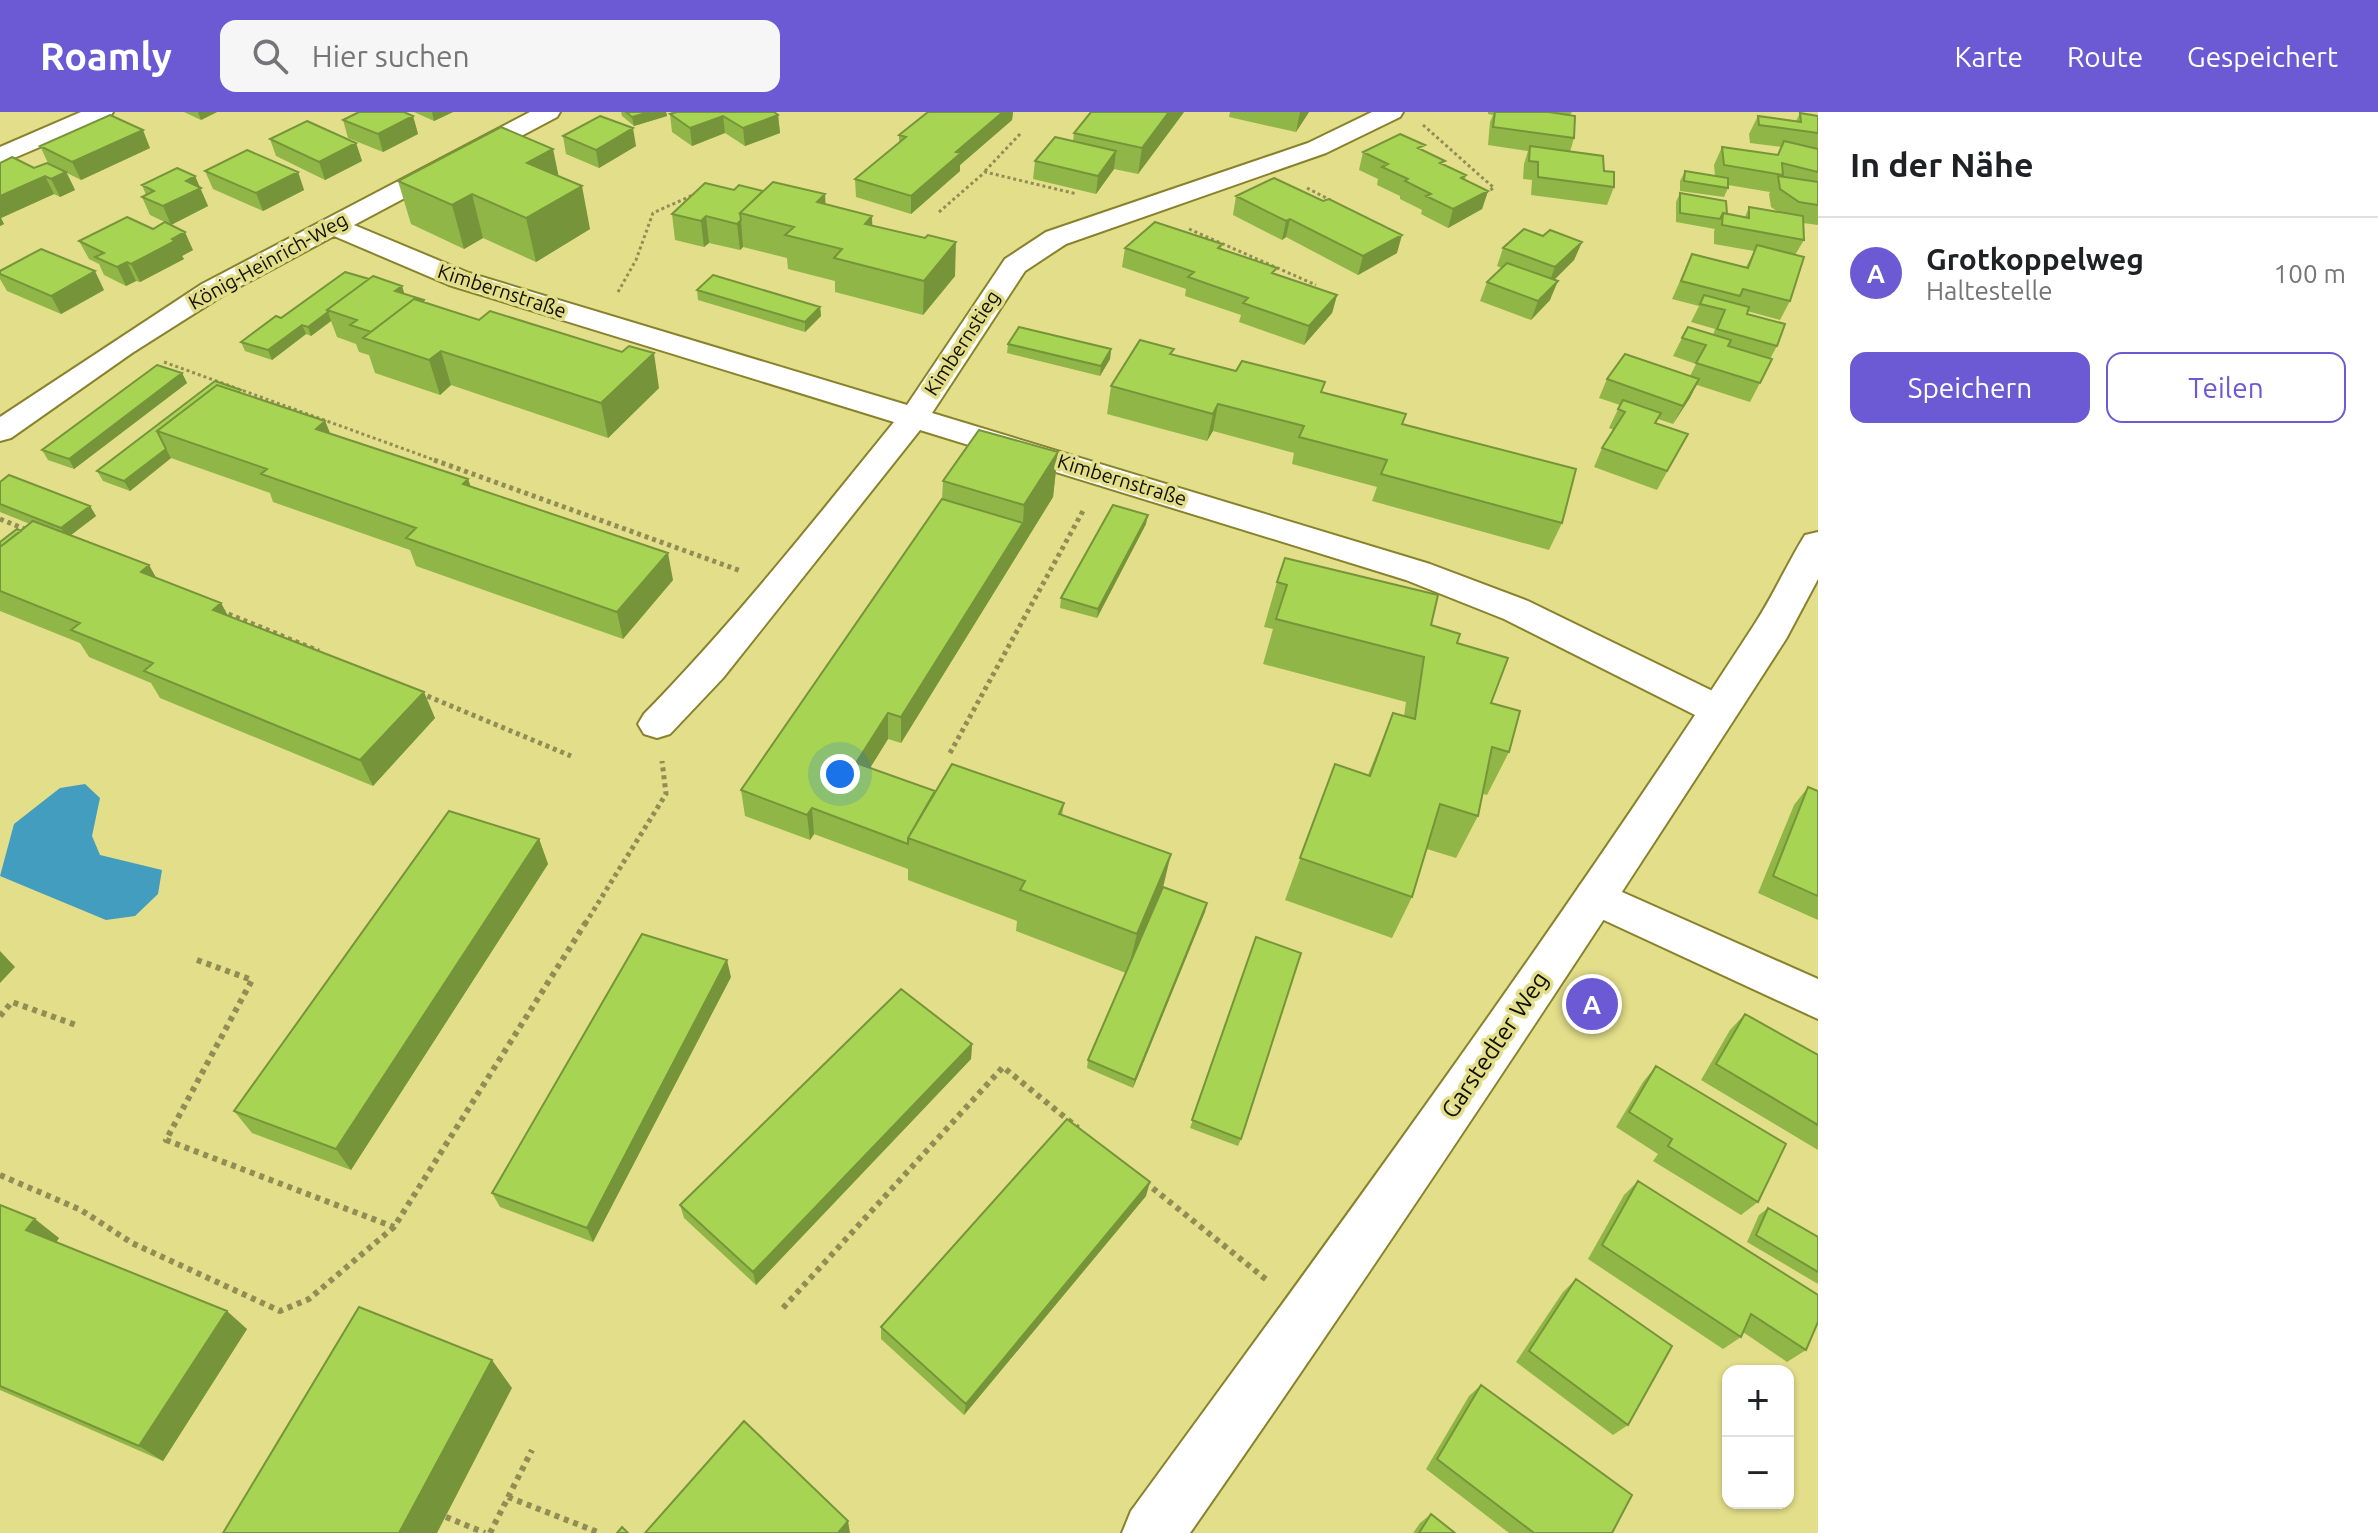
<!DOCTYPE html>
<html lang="de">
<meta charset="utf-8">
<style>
:root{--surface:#fff;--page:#f6f6f6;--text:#202124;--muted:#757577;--line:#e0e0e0;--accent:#6c5ad4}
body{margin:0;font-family:Ubuntu,sans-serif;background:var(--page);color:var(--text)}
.controls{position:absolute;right:24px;bottom:24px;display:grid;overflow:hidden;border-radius:16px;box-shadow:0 2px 6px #0004}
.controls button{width:72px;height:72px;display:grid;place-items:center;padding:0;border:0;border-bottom:2px solid var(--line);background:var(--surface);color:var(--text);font:40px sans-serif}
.you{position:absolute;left:840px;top:662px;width:28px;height:28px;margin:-20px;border:6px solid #fff;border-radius:50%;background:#1a73e8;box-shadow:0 0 0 12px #1a73e833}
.badge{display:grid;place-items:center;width:52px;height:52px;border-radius:50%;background:var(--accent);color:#fff;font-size:26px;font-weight:700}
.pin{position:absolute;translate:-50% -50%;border:4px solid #fff;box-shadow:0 2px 8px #0006}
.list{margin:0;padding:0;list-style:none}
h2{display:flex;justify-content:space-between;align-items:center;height:104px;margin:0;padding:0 32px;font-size:34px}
h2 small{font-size:26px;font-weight:400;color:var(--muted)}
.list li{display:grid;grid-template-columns:52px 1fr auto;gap:24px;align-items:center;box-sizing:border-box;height:112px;padding:0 32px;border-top:2px solid var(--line)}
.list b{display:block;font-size:30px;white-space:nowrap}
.list p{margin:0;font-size:26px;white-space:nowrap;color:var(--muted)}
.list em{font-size:26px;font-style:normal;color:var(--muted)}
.actions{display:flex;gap:16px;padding:24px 32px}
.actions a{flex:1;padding:18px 0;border:2px solid var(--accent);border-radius:16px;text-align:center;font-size:28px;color:var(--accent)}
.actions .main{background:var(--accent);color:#fff}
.icon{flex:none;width:44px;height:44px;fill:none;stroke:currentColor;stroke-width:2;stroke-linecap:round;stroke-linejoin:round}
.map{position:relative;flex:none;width:1818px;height:1421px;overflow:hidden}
header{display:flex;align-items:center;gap:48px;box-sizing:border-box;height:112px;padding:0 40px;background:var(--accent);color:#fff}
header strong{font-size:38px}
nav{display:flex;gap:44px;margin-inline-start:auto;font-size:28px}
.search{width:560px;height:72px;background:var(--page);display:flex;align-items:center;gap:20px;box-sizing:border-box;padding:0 28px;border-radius:16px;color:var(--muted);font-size:30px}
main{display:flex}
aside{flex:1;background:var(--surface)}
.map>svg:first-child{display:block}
.water{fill:#429dbe}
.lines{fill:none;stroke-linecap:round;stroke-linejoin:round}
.street-casing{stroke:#88822c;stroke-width:4}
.secondary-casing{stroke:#88822c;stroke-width:4}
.path-far2{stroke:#918d54;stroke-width:3;stroke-dasharray:3 3;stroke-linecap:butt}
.path-far1{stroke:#918d54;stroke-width:5;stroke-dasharray:4 4;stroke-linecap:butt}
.path{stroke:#918d54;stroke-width:6;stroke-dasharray:5 5;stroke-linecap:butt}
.street{fill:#fff;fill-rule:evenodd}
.secondary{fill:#fff;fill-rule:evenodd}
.wall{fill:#90b647}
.shaded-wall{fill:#76943a}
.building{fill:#a8d453;stroke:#76943a;stroke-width:2}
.labels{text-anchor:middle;stroke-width:7;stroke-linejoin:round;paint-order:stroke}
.far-street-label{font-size:20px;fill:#110f00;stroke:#e3de89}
.street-label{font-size:24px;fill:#110f00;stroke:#e3de89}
</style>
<header>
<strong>Roamly</strong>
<div class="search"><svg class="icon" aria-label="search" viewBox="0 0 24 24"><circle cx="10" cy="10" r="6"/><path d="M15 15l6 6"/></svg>Hier suchen</div>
<nav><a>Karte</a><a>Route</a><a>Gespeichert</a></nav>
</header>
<main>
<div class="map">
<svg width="1818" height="1421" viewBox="0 0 1818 1421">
<rect width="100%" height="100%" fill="#e3de89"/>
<path class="water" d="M 85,672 L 100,686 L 92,724 L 100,743 L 162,758 L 158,782 L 135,804 L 106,808 L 0,764 L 14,712 L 60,676 Z"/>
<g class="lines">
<g class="street-casing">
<path id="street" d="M 81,0 L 113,0 L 110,5 L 0,52 L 0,35 Z
M 530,0 L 560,0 L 557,5 L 354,113 L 469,161 L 907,293 L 1005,147 L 1046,120 L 1308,31 L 1372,0 L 1403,0 L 1400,5 L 1326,41 L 1066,132 L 1025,159 L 932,301 L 1430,452 L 1528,489 L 1731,588 L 1737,598 L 1731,608 L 1718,612 L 1705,608 L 1504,507 L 1406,468 L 920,318 L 723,566 L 670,622 L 657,626 L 644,622 L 638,612 L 644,602 C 734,510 813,410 894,310 L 449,173 L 334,124 L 222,184 L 132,241 L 11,326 L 0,329 L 0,305 L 202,172 Z
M 1595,768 L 1818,867 L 1818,907 L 1580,797 L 1574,785 L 1580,773 Z"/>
</g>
<g class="secondary-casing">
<path id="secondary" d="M 1818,420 L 1818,467 L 1786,527 C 1592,828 1395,1127 1190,1421 L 1122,1421 L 1131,1399 C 1344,1108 1558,816 1754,513 C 1773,484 1787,452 1805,423 Z"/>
</g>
<path class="path-far2" d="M 1423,13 L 1494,76 L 1484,81
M 985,59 L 1021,21
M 1307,76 L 1334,90
M 939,100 L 985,60 L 1077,82
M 1189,117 L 1316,173
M 618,180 L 636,148 L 653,101 L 693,83
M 164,250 L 440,350"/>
<path class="path-far1" d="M 434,348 L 741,459
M 0,407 L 27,418
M 221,499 L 319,539
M 420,581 L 571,644
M 950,641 L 1084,397
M 585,812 L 666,682 L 662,649"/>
<path class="path" d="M 197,848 L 252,868 L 166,1028 L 394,1115 L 586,810
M 0,904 L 12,890 L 76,913
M 0,1063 L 81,1098 L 132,1131 L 280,1199 L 309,1187 L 394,1115
M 1145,1070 L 1268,1169
M 783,1196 L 1003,955 L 1078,1016
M 508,1385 L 600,1421
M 446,1405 L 485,1421
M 490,1421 L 532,1338"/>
<use href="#street" class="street"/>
<use href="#secondary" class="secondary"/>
</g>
<path class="wall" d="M 184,0 L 217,0 L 201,8 Z
M 414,0 L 453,0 L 434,9 Z
M 621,0 L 666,0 L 667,4 L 634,14 L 622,4 Z
M 671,0 L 774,0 L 778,3 L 780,21 L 745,34 L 725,21 L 692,34 L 672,20 L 670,2 L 672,2 Z
M 928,0 L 1013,0 L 1012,8 L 960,53 L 960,59 L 911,102 L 856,85 L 855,67 L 899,31 L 899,23 Z
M 1184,0 L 1138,62 L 1114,57 L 1096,82 L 1033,67 L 1035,49 L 1073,29 L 1074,21 Z
M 1230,0 L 1309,0 L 1296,20 L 1229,5 Z
M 1488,0 L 1572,0 L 1570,3 L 1574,26 L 1570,40 L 1604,59 L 1614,75 L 1607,93 L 1531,83 L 1532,68 L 1523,67 L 1524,52 L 1528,39 L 1488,33 L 1490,10 L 1493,3 L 1488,2 Z
M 1800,1 L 1818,4 L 1818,113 L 1803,111 L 1804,128 L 1795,143 L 1790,189 L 1780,208 L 1747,199 L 1747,202 L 1777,234 L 1770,247 L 1760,271 L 1750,290 L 1697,273 L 1673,312 L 1658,307 L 1656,311 L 1688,322 L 1657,378 L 1594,355 L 1602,336 L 1614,318 L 1609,316 L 1620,293 L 1599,286 L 1607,267 L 1690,264 L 1696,252 L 1673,244 L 1682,226 L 1713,223 L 1715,217 L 1691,210 L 1699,194 L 1672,187 L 1692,142 L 1746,155 L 1754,139 L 1714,132 L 1714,119 L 1715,117 L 1676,110 L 1676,90 L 1680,81 L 1727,102 L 1745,105 L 1749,95 L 1778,100 L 1771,95 L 1769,82 L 1770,80 L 1728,73 L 1728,76 L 1724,85 L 1680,79 L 1680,69 L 1685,59 L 1715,64 L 1714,53 L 1722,35 L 1778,43 L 1782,35 L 1750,31 L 1749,22 L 1758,4 L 1796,9 Z
M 413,4 L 418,22 L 383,40 L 348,26 L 343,8 Z
M 563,24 L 636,34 L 599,56 L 566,42 Z
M 270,27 L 356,31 L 362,49 L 325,68 L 276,44 Z
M 40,34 L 150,36 L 81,68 L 67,61 L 75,78 L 60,85 L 54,82 L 1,106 L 4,112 L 0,114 L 0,51 L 34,56 L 48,51 Z
M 1423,38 L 1444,53 L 1466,63 L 1465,68 L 1488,79 L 1482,97 L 1448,116 L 1421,102 L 1422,98 L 1400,87 L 1400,84 L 1377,73 L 1378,67 L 1359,58 L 1363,40 Z
M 205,59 L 298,60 L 304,78 L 263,99 L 213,77 Z
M 195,64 L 208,94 L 171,113 L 150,103 L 142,85 L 146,83 L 142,73 Z
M 559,64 L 590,117 L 536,150 L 483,126 L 464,137 L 411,112 L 398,69 Z
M 734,78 L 763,79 L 826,93 L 873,114 L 955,164 L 923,203 L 835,180 L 835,169 L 788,157 L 787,146 L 743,135 L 740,138 L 709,131 L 704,135 L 675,128 L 672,102 Z
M 1236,84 L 1397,141 L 1358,163 L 1286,125 L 1282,128 L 1233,103 Z
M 1543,124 L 1582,130 L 1574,148 L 1554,168 L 1550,188 L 1531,208 L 1480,189 L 1487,170 L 1502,156 L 1497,154 L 1503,136 Z
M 79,129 L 193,138 L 182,144 L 184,147 L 140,170 L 136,169 L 126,174 L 104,163 L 99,152 L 89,147 Z
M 1222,132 L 1221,137 L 1275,162 L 1337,183 L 1332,201 L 1304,233 L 1239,210 L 1241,203 L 1185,184 L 1186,177 L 1122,155 L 1125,136 Z
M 0,159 L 104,178 L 61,202 L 7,179 L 0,167 Z
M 697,178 L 820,195 L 821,204 L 805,220 L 698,188 Z
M 404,182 L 424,190 L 659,276 L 608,326 L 451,273 L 440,283 L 375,261 L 369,243 L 359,240 L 356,232 L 337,225 L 331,209 L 311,224 L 306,222 L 272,248 L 245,239 L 241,230 L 281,206 Z
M 1008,232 L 1111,237 L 1110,247 L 1100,264 L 1007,241 Z
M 1173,243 L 1406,302 L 1403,312 L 1562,411 L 1549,438 L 1372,389 L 1377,375 L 1292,352 L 1294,341 L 1213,319 L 1207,329 L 1107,302 L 1111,274 Z
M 182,261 L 187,271 L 74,357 L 48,348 L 42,338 Z
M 215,269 L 243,282 L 325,309 L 330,321 L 468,367 L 471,375 L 673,468 L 623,527 L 416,454 L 410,438 L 273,390 L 270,381 L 171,346 L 130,379 L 103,369 L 97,359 Z
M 1058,340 L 1053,385 L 901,631 L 888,627 L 870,656 L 935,679 L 1064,691 L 1062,704 L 1163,775 L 1207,791 L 1133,976 L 1087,956 L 1088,948 L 1126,861 L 1016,819 L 1017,809 L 908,768 L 908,757 L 814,722 L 810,728 L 745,704 L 741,678 L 942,387 L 943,369 Z
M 0,370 L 90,394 L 96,404 L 71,423 L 149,453 L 156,466 L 221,491 L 228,504 L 435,606 L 373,674 L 160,586 L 151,571 L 89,545 L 80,531 L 0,499 L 0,430 L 21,419 L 30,412 L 0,400 Z
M 1146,412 L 1097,506 L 1060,496 L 1061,486 Z
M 1277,470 L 1431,513 L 1457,531 L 1491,591 L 1509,640 L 1487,683 L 1483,682 L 1478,704 L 1456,746 L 1427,737 L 1412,785 L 1392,826 L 1285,788 L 1335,652 L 1368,663 L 1393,601 L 1404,604 L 1406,590 L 1263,552 L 1273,517 L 1264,515 Z
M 1808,675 L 1818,679 L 1818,808 L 1758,781 L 1794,693 Z
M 539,727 L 548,752 L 351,1058 L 252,1021 L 234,999 Z
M 1256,825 L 1241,1027 L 1238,1034 L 1190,1016 Z
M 731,865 L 593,1130 L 500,1095 L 492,1081 Z
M 1745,902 L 1818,943 L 1818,1038 L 1701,968 L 1730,918 Z
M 972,932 L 971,947 L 756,1173 L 684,1106 L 680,1093 Z
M 1656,954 L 1758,1090 L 1741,1103 L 1653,1049 L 1658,1042 L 1616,1015 L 1643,970 Z
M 1638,1069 L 1806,1238 L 1787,1250 L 1743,1220 L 1741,1225 L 1723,1237 L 1588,1147 L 1624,1083 Z
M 1146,1084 L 964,1303 L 881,1227 L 881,1215 Z
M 0,1093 L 59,1126 L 56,1130 L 247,1217 L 163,1349 L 0,1278 Z
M 1768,1096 L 1818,1125 L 1818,1172 L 1747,1130 L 1759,1103 Z
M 1576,1167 L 1628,1313 L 1613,1323 L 1516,1250 L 1563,1180 Z
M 1481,1273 L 1612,1421 L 1509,1421 L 1426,1357 L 1469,1284 Z
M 1431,1402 L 1455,1421 L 1413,1421 L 1420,1411 Z"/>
<path class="shaded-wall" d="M 198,0 L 217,0 L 201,8 Z
M 432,0 L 453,0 L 434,9 Z
M 650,0 L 666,0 L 667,4 L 634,14 L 632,5 Z
M 1003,0 L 1013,0 L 1012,8 L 960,53 L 960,59 L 911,102 L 911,84 L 956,40 Z
M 1169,0 L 1184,0 L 1138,62 L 1142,36 Z
M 1300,0 L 1309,0 L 1296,20 Z
M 778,3 L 780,21 L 745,34 L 743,16 Z
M 413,4 L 418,22 L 383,40 L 378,22 Z
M 723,4 L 725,21 L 692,34 L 690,16 Z
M 633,16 L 636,34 L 599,56 L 596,38 Z
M 143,18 L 150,36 L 81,68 L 72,50 Z
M 356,31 L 362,49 L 325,68 L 319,50 Z
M 553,37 L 562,80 L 527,51 Z
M 1116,39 L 1114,57 L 1096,82 L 1098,64 Z
M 66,60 L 75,78 L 60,85 L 51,67 Z
M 298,60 L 304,78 L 263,99 L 256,81 Z
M 45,64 L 54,82 L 1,106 L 4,112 L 0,114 L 0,84 Z
M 195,64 L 208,94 L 171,113 L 163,94 L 186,69 Z
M 582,74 L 590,117 L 536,150 L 526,106 Z
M 1488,79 L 1482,97 L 1448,116 L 1453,97 Z
M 472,82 L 483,126 L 464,137 L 452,93 Z
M 825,82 L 827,116 L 817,90 Z
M 706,104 L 709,131 L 704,135 L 701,109 Z
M 872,104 L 873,138 L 865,112 Z
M 1290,107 L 1286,125 L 1282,128 L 1286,109 Z
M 741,108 L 743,135 L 740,138 L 737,112 Z
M 185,120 L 193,138 L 182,144 L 184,147 L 140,170 L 131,152 Z
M 1402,123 L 1397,141 L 1358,163 L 1363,144 Z
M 956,130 L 955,164 L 923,203 L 924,169 Z
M 1582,130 L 1574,148 L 1548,174 L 1555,155 Z
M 127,150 L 136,169 L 126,174 L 117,155 Z
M 95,159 L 104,178 L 61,202 L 51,184 Z
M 1558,169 L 1550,188 L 1531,208 L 1538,189 Z
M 402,174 L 410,199 L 424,188 L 432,215 L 402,239 L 383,233 L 379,223 L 403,205 L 395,179 Z
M 1337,183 L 1332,201 L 1304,233 L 1309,214 Z
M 820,195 L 821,204 L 805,220 L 805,210 Z
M 328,200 L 331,209 L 311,224 L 308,215 Z
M 302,213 L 306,222 L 272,248 L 268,238 Z
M 1111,237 L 1110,247 L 1100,264 L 1101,254 Z
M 441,239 L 451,273 L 440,283 L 429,248 Z
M 654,241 L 659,276 L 608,326 L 601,291 Z
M 182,261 L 187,271 L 74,357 L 69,347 Z
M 1699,267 L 1690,286 L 1673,312 L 1683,294 Z
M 1218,292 L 1213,319 L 1207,329 L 1213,302 Z
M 325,309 L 336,336 L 316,317 Z
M 166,337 L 171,346 L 130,379 L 124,369 Z
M 1058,340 L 1053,385 L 901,631 L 901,605 L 1023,411 L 1024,393 Z
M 468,367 L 477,394 L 463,372 Z
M 90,394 L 96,404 L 67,426 L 61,416 Z
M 1148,403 L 1146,412 L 1097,506 L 1098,497 Z
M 668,441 L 673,468 L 623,527 L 617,500 Z
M 149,453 L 164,480 L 141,460 Z
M 221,491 L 235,517 L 213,498 Z
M 424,580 L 435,606 L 373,674 L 360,648 Z
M 888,601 L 888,627 L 857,677 L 856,651 Z
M 812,696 L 814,722 L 810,728 L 807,703 Z
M 539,727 L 548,752 L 351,1058 L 336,1037 Z
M 1171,742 L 1161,784 L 1127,862 L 1137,822 Z
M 1207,791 L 1205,800 L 1133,976 L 1135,968 Z
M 0,839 L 15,855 L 0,871 Z
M 727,848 L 731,865 L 593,1130 L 587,1116 Z
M 972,932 L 971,947 L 756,1173 L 753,1160 Z
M 1150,1070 L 1146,1084 L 964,1303 L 966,1292 Z
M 35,1107 L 59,1126 L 51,1138 L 26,1118 Z
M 227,1199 L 247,1217 L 163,1349 L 139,1334 Z
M 492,1248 L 512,1276 L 437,1421 L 399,1421 Z
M 848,1409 L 850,1421 L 838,1421 Z"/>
<path class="building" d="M 359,0 L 404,0 L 413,4 L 378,22 L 343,8 Z
M 626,0 L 650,0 L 632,5 Z
M 677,0 L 774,0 L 778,3 L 743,16 L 723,4 L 690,16 L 670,2 Z
M 928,0 L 1003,0 L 956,40 L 961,41 L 911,84 L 855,67 L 906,25 L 899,23 Z
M 1091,0 L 1169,0 L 1142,36 L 1074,21 Z
M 1495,0 L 1549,0 L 1575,4 L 1574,26 L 1493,15 Z
M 1800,1 L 1818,4 L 1818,21 L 1759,13 L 1758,4 L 1801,10 Z
M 110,3 L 143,18 L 72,50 L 40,34 Z
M 600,4 L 633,16 L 596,38 L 563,24 Z
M 307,9 L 356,31 L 319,50 L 270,27 Z
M 501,15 L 553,37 L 527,51 L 582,74 L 526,106 L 472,82 L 452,93 L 398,69 Z
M 1400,22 L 1425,33 L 1418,36 L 1445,49 L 1440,51 L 1466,63 L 1461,66 L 1488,79 L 1453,97 L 1426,84 L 1431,82 L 1405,69 L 1408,67 L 1382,55 L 1388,52 L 1363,40 Z
M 1055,25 L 1116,39 L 1098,64 L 1035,49 Z
M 1784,29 L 1818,37 L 1818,60 L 1782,51 L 1783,63 L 1724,53 L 1722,35 L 1778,43 Z
M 1530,34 L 1603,44 L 1604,59 L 1614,60 L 1614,75 L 1538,65 L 1538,50 L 1529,49 Z
M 247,38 L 298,60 L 256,81 L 205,59 Z
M 12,45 L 34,56 L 47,51 L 66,60 L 51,67 L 45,64 L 0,84 L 0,51 Z
M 177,56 L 195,64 L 186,69 L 201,76 L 163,94 L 142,85 L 154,79 L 142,73 Z
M 1685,59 L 1728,66 L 1728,76 L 1684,69 Z
M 1778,64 L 1818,70 L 1818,93 L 1799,90 L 1780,77 Z
M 1274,66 L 1323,89 L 1329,87 L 1402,123 L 1363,144 L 1290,107 L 1286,109 L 1236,84 Z
M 773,70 L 825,82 L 817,90 L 872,104 L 865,112 L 925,126 L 928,123 L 956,130 L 924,169 L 834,146 L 842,137 L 785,123 L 794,115 L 740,101 Z
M 705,71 L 734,78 L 739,73 L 763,79 L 740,101 L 741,108 L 737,112 L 706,104 L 701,109 L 672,102 Z
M 1680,81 L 1726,89 L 1727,102 L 1723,101 L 1720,107 L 1680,101 Z
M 1749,95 L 1803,104 L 1804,128 L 1722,113 L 1723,101 L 1749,106 Z
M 127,105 L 153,117 L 165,110 L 185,120 L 172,127 L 175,129 L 131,152 L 127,150 L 117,155 L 95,145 L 104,141 L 79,129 Z
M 1155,110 L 1222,132 L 1218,136 L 1277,156 L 1272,161 L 1337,183 L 1309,214 L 1243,191 L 1248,186 L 1188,165 L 1194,160 L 1125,136 Z
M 1524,117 L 1543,124 L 1550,118 L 1582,130 L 1555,155 L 1503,136 Z
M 1757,133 L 1804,145 L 1790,189 L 1743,177 L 1740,184 L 1681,169 L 1692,142 L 1748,156 Z
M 41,137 L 95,159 L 51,184 L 0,162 L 0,159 Z
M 1507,151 L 1558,169 L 1538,189 L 1487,170 Z
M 345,160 L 369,167 L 327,198 L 328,200 L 308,215 L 302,213 L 268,238 L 241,230 L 276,204 L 281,206 Z
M 713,163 L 820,195 L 805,210 L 697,178 Z
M 373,164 L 402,174 L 395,179 L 424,188 L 423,189 L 414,187 L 371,220 L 350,213 L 357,208 L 327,198 Z
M 1704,183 L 1749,195 L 1747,202 L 1785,212 L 1777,234 L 1717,217 L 1725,198 L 1700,192 Z
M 414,187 L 479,208 L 490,199 L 622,240 L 629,234 L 654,241 L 601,291 L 441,239 L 429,248 L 363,226 Z
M 1019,215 L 1111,237 L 1101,254 L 1008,232 Z
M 1688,215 L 1731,228 L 1728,234 L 1772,247 L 1760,271 L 1696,251 L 1706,233 L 1682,226 Z
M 1140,228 L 1174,237 L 1170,242 L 1236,259 L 1242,249 L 1325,270 L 1321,280 L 1406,302 L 1402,312 L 1576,357 L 1562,411 L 1381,362 L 1387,348 L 1299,325 L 1304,314 L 1218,292 L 1213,302 L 1111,274 Z
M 1625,242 L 1699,267 L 1683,294 L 1607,267 Z
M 157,253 L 182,261 L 69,347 L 42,338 Z
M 215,269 L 241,278 L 238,280 L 217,273 L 157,319 L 166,337 L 124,369 L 97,359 Z
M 217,273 L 325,309 L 316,317 L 468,367 L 463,372 L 668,441 L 617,500 L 406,426 L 416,416 L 261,362 L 267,357 L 157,319 Z
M 1623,288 L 1661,301 L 1655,311 L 1688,322 L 1667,359 L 1602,336 L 1625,300 L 1618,297 Z
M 979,318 L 1058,340 L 1024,393 L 943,369 Z
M 9,363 L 90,394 L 61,416 L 0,392 L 0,370 Z
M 942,387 L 1023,411 L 901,605 L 888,601 L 856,651 L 935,679 L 908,726 L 908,732 L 812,696 L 807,703 L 741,678 Z
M 1113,393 L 1148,403 L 1098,497 L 1061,486 Z
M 33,409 L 149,453 L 141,460 L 221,491 L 213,498 L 424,580 L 360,648 L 144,559 L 153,551 L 71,518 L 80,511 L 0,479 L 0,435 Z
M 17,417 L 21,419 L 0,435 L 0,430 Z
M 1285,446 L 1438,483 L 1431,513 L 1460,522 L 1457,531 L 1508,546 L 1491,591 L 1520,599 L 1509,640 L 1492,635 L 1478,704 L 1440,692 L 1412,785 L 1300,746 L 1335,652 L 1370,664 L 1393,601 L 1415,607 L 1424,545 L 1276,507 L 1287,473 L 1277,470 Z
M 952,652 L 1064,691 L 1059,702 L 1171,742 L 1137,822 L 1020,778 L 1025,769 L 908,726 Z
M 1808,675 L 1818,679 L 1818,784 L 1773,764 Z
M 449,699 L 539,727 L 336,1037 L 234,999 Z
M 1163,775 L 1207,791 L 1135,968 L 1088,948 Z
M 642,822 L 727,848 L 587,1116 L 492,1081 Z
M 1256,825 L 1301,841 L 1241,1027 L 1192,1008 Z
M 901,877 L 972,932 L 753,1160 L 680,1093 Z
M 1745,902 L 1818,943 L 1818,1013 L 1716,952 Z
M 1656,954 L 1786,1032 L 1758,1090 L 1668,1034 L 1672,1027 L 1629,1000 Z
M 1067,1007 L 1150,1070 L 966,1292 L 881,1215 Z
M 1638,1069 L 1818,1183 L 1818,1210 L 1806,1238 L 1751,1202 L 1741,1225 L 1602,1133 Z
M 0,1093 L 35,1107 L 26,1118 L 227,1199 L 139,1334 L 0,1274 Z
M 1768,1096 L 1818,1125 L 1818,1160 L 1756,1123 Z
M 1576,1167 L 1672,1234 L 1628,1313 L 1529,1239 Z
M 359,1195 L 492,1248 L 399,1421 L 223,1421 Z
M 1481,1273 L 1632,1383 L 1612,1421 L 1534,1421 L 1437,1347 Z
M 744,1309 L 848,1409 L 838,1421 L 645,1421 Z
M 1431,1402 L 1455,1421 L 1419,1421 Z
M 622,1415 L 628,1421 L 617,1421 Z"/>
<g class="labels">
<g class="far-street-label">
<text transform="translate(268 149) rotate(-29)" y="7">König-Heinrich-Weg</text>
<text transform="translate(502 179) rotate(18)" y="7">Kimbernstraße</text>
<text transform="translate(962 231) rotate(-57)" y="7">Kimbernstieg</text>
<text transform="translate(1122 368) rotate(17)" y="7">Kimbernstraße</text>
</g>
<g class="street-label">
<text transform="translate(1495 933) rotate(-56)" y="8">Garstedter Weg</text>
</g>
</g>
</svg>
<div class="controls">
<button>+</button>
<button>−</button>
</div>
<div class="you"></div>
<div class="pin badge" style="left:1592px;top:892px">A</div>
</div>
<aside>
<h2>In der Nähe<small></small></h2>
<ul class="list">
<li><span class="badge">A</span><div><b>Grotkoppelweg</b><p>Haltestelle</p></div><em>100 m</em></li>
</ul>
<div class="actions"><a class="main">Speichern</a><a>Teilen</a></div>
</aside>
</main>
